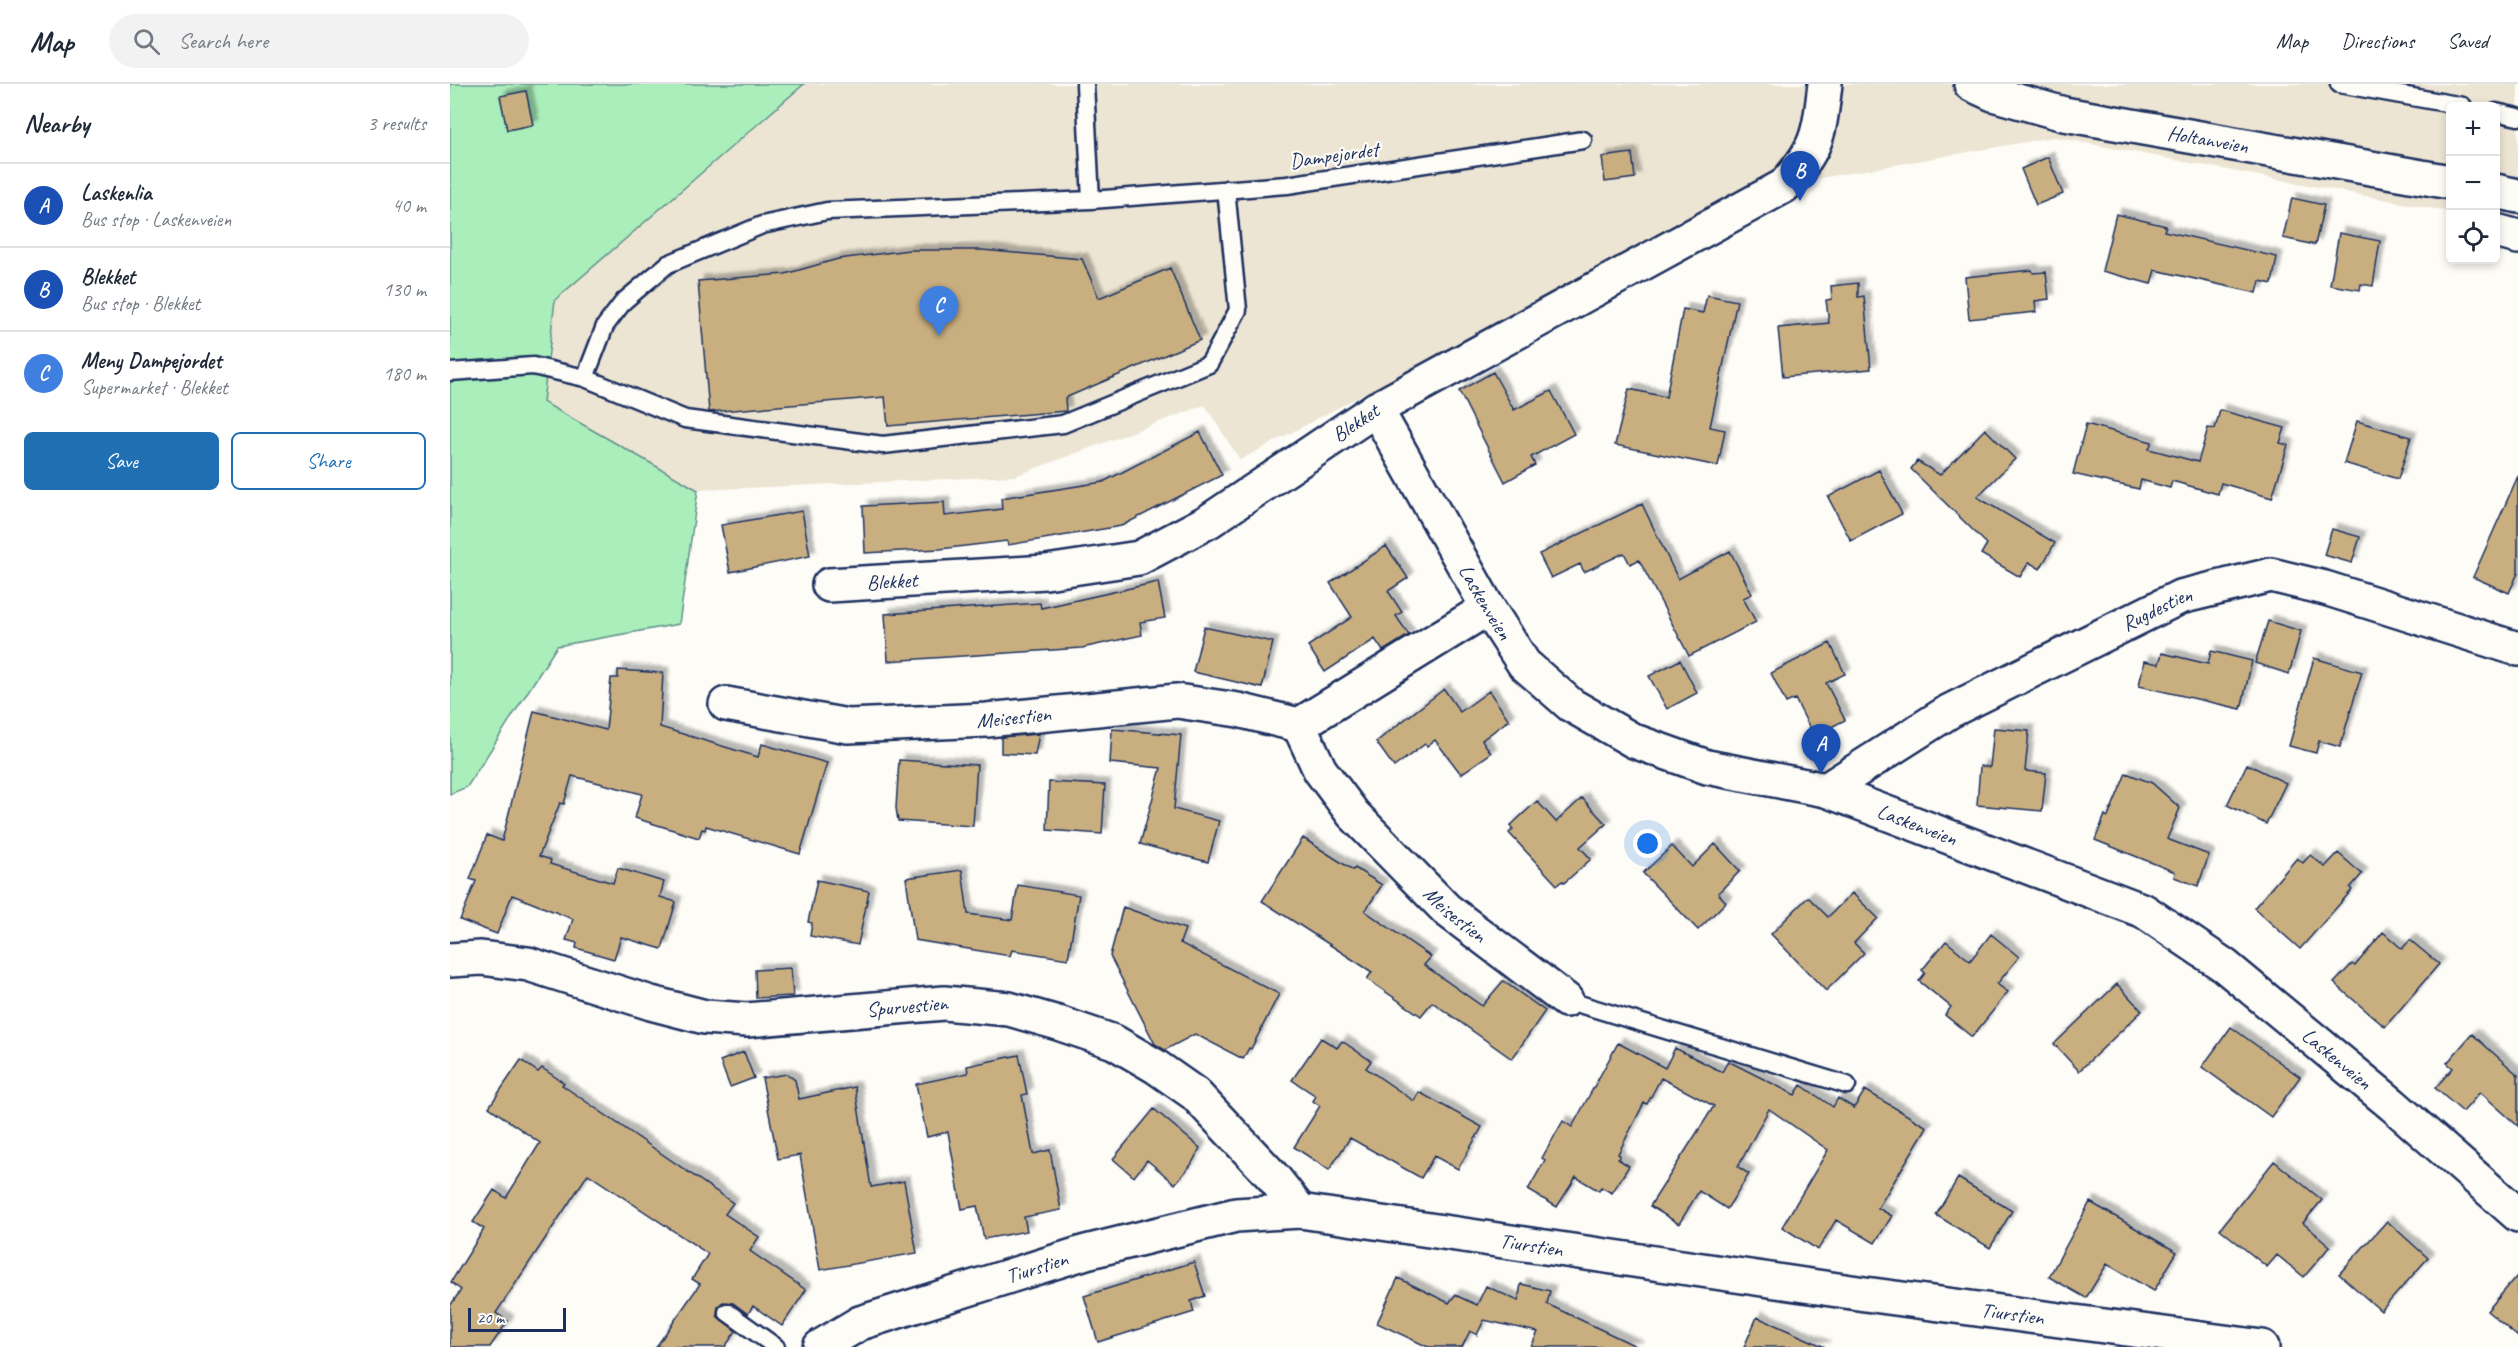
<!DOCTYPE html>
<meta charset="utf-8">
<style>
:root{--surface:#fff;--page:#f2f2f3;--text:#1f2937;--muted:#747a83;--line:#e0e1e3;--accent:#1f6fb2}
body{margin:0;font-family:Caveat,sans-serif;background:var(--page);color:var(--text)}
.controls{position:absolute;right:18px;top:18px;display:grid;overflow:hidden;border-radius:9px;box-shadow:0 3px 9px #0003}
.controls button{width:54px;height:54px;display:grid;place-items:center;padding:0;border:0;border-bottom:2px solid var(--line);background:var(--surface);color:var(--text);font:30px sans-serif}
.scale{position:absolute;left:18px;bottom:15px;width:98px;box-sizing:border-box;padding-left:6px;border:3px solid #1b2f5e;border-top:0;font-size:16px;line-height:21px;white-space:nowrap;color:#1b2f5e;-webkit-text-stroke:4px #fdfcf7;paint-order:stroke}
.you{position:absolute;left:1198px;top:760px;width:21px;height:21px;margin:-15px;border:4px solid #fff;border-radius:50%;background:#1a73e8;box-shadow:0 0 0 9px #1a73e833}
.badge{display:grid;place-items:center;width:39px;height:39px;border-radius:50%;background:var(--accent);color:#fff;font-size:20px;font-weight:700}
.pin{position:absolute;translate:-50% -50px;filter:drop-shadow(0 2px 3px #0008)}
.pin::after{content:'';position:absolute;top:32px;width:21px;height:18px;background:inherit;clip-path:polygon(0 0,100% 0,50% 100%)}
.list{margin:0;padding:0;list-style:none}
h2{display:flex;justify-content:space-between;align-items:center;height:78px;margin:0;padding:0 24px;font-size:26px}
h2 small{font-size:20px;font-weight:400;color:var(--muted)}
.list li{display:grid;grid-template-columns:39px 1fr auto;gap:18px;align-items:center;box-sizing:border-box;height:84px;padding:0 24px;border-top:2px solid var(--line)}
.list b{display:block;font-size:22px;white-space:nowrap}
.list p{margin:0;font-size:20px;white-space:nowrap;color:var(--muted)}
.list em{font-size:20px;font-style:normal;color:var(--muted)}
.actions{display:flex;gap:12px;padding:18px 24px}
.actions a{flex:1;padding:14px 0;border:2px solid var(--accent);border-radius:9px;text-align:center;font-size:21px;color:var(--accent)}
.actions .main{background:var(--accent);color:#fff}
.icon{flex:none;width:33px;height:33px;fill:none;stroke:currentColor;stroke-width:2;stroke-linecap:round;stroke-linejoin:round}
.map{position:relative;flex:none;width:2068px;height:1263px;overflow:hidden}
header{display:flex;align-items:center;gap:36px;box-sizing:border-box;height:84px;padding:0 30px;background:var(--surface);border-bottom:2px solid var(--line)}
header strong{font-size:28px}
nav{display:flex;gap:33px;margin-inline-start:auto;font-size:21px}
.search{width:420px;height:54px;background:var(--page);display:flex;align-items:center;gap:15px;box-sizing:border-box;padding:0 21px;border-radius:33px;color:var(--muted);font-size:22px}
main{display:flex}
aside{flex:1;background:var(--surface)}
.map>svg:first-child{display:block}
.built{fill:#ede5d3}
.green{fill:#aaefbb;stroke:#628f8c;stroke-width:1.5}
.building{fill:#c9af80;stroke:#1b2f5e;stroke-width:1.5;filter:url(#shadow)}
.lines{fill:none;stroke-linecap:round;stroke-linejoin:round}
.service-casing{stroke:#1b2f5e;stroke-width:21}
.minor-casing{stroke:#1b2f5e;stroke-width:38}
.secondary-casing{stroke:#1b2f5e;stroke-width:38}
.service{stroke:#fdfcf7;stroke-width:16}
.minor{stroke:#fdfcf7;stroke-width:33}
.secondary{stroke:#fdfcf7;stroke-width:33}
.labels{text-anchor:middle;stroke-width:4.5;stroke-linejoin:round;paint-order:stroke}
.street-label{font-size:21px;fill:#1b2f5e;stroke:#fdfcf7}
</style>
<header>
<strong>Map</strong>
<div class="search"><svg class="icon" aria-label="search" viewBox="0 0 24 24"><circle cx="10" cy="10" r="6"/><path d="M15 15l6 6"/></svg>Search here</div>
<nav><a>Map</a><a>Directions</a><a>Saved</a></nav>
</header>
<main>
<aside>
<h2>Nearby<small>3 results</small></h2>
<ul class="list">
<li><span class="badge" style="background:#1a4fb4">A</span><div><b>Laskenlia</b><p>Bus stop · Laskenveien</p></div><em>40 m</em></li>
<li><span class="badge" style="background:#1a4fb4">B</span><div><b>Blekket</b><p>Bus stop · Blekket</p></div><em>130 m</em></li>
<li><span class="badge" style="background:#3f7fe0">C</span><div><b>Meny Dampejordet</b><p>Supermarket · Blekket</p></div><em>180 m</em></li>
</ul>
<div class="actions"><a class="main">Save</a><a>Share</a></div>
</aside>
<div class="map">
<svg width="2068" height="1263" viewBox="0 0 2068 1263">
<defs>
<filter id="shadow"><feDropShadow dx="5.5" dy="-5.5" stdDeviation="1.5" flood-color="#0004"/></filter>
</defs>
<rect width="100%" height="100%" fill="#fdfcf7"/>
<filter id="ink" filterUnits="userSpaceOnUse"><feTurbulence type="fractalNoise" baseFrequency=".0167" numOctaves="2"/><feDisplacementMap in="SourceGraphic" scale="12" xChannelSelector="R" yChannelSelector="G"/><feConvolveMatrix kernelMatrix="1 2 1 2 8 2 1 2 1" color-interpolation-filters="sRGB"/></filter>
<g filter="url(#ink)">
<path class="built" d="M 354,0 L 2068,0 L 2068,141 L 2046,137 L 2046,22 L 2000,22 L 2000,128 L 1604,53 L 1291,108 L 790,376 L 755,321 L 565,392 L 248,406 L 93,318 L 105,216 Z"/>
<path class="green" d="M 0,0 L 354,0 L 105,216 L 93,318 L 248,406 L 229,540 L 107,562 L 17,703 L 0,710 Z"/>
<path class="building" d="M 76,7 L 83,41 L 57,46 L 50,12 Z
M 1182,69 L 1185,94 L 1155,98 L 1152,73 Z
M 1598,73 L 1613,110 L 1586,121 L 1571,85 Z
M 1842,114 L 1874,121 L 1865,161 L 1833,154 Z
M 1666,130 L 1716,142 L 1714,147 L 1827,173 L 1822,200 L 1810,197 L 1807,209 L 1705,186 L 1701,200 L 1652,187 Z
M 1889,149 L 1930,157 L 1923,202 L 1911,200 L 1910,206 L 1880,201 Z
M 459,166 L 532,166 L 632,175 L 649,214 L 720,184 L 750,256 L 615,314 L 616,327 L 438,342 L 435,313 L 259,328 L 248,197 L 335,190 L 388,175 Z
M 1582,186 L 1583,189 L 1596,188 L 1599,215 L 1585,217 L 1586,228 L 1519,235 L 1515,193 Z
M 1408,199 L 1408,213 L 1414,212 L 1421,285 L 1333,293 L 1328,244 L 1379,239 L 1376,216 L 1382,215 L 1381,202 Z
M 1257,211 L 1287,217 L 1260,343 L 1275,346 L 1268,382 L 1165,361 L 1179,305 L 1216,313 L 1233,225 L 1253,229 Z
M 1043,288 L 1064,326 L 1101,307 L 1124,350 L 1081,373 L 1085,381 L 1055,398 L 1009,307 Z
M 1770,326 L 1835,344 L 1830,359 L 1838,361 L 1822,414 L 1771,399 L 1768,410 L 1722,397 L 1720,404 L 1691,396 L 1689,405 L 1623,390 L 1636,340 L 1702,358 L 1699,365 L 1748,378 L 1758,344 L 1765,345 Z
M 1907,337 L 1961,353 L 1948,395 L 1894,379 Z
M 1535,345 L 1565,375 L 1527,413 L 1605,459 L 1590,485 L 1579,478 L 1570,493 L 1531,470 L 1537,460 L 1461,385 L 1467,377 L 1490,391 Z
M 750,348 L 772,391 L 671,442 L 558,461 L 557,457 L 490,465 L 415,469 L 413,422 L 494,418 L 495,432 L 552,425 L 551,414 L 653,398 Z
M 1429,386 L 1452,430 L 1401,457 L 1378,413 Z
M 2068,392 L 2068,489 L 2059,509 L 2023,493 Z
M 1192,420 L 1228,495 L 1280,467 L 1302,510 L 1293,514 L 1306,538 L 1239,572 L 1189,476 L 1180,480 L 1174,469 L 1134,488 L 1130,480 L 1101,494 L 1089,470 Z
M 352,427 L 360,472 L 280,488 L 271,441 Z
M 1882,445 L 1910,453 L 1902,479 L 1874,471 Z
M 936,462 L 958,494 L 938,507 L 952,528 L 946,532 L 959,551 L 933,567 L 925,555 L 875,588 L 858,562 L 902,533 L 880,499 Z
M 708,498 L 715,534 L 690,538 L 692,551 L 632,564 L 438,577 L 435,530 L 590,519 L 591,524 Z
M 1818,537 L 1851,547 L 1839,590 L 1805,579 Z
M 754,543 L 823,558 L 812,604 L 743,588 Z
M 1380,559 L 1395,590 L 1376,599 L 1395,636 L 1364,652 L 1345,615 L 1336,619 L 1321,589 Z
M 1761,567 L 1802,577 L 1791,625 L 1689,602 L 1694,577 L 1709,580 L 1712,569 L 1758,580 Z
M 1864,574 L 1912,588 L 1890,663 L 1869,657 L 1866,669 L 1839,662 Z
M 1230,576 L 1247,609 L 1217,625 L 1199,592 Z
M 168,586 L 213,589 L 210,643 L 308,673 L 312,660 L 377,679 L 350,770 L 256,742 L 255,746 L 252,745 L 249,754 L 185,734 L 192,710 L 122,692 L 114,720 L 110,719 L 89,772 L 101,776 L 100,780 L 163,799 L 168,784 L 214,798 L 210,813 L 226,818 L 212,865 L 171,853 L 164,875 L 126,864 L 127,859 L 116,856 L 123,835 L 62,811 L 47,850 L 10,836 L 26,797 L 20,795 L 37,751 L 52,757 L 84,627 L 156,646 L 161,594 L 168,594 Z
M 994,605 L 1010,628 L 1039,607 L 1059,636 L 1032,656 L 1041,669 L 1011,690 L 985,656 L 977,662 L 975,660 L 944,683 L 926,658 Z
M 1544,644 L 1579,647 L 1575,687 L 1596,689 L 1592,727 L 1527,721 L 1530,682 L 1540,683 Z
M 662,645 L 731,651 L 724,725 L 769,737 L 758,778 L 690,760 L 711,684 L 660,679 Z
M 589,650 L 585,671 L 551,669 L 551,653 Z
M 449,676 L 527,681 L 523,742 L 448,737 L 446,724 Z
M 1797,680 L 1836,699 L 1816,740 L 1777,721 Z
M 1676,689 L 1702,699 L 1730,724 L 1717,755 L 1759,771 L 1748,802 L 1724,793 L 1725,788 L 1645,756 L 1655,731 L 1658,733 Z
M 599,698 L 655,701 L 652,750 L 597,746 Z
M 1132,714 L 1156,740 L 1130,763 L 1141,775 L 1114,799 L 1112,797 L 1107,801 L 1059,749 L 1063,745 L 1060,742 L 1087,717 L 1106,738 Z
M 853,754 L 903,786 L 905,784 L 932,801 L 915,827 L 981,873 L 974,881 L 1032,922 L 1053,897 L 1095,927 L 1062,975 L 982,918 L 971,932 L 917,895 L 922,888 L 812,817 Z
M 1265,760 L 1290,787 L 1268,809 L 1276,818 L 1248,846 L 1193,789 L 1222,762 L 1242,783 Z
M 1888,769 L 1912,790 L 1900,804 L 1902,806 L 1850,865 L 1804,824 L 1847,774 L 1853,779 L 1860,771 L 1875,783 Z
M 512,786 L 518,830 L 562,836 L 568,801 L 629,811 L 618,875 L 562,866 L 560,872 L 465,856 L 456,794 Z
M 367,796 L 419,807 L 408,861 L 360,852 L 362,839 L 358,838 Z
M 1402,809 L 1428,834 L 1404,859 L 1414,869 L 1376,907 L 1321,850 L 1358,813 L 1378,833 Z
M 673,823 L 735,845 L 730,859 L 829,910 L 801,965 L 799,964 L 793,975 L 745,950 L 715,966 L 705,960 L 660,872 Z
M 1933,848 L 1952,865 L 1960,856 L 1989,880 L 1935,943 L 1884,899 L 1902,880 L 1905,882 Z
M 1541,850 L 1569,873 L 1547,900 L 1558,908 L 1522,953 L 1495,931 L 1501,923 L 1469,897 L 1475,889 L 1472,886 L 1496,857 L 1520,877 Z
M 341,884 L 343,912 L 306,914 L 305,886 Z
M 1667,900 L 1692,927 L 1629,987 L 1604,960 Z
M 1781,943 L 1850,993 L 1821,1033 L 1752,983 Z
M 2022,950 L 2068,991 L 2068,1042 L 2030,1008 L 2013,1028 L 1985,1004 L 2003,984 L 1997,979 Z
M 871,954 L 887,964 L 892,957 L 921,977 L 916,984 L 964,1017 L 969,1008 L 1032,1043 L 1008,1085 L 984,1072 L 971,1094 L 900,1054 L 879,1086 L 844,1063 L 870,1022 L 863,1017 L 866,1012 L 842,996 Z
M 1168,959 L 1215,984 L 1225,964 L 1272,988 L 1278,977 L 1345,1011 L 1351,1001 L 1383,1023 L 1388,1014 L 1404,1024 L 1415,1006 L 1477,1043 L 1428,1124 L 1442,1132 L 1425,1159 L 1386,1136 L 1368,1166 L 1332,1143 L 1378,1066 L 1319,1025 L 1288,1083 L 1299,1090 L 1277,1125 L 1249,1107 L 1229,1140 L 1200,1122 L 1264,1022 L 1211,994 L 1197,1020 L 1194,1019 L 1168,1070 L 1170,1071 L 1168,1075 L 1179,1082 L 1162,1109 L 1151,1103 L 1149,1107 L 1126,1093 L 1107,1123 L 1078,1106 L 1095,1076 L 1092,1074 L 1113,1037 L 1122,1043 Z
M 294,968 L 304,994 L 280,1003 L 270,977 Z
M 569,971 L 577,1010 L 572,1011 L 583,1070 L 600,1066 L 611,1126 L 574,1133 L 577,1147 L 534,1155 L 527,1122 L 512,1125 L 498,1048 L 477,1053 L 466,1000 L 518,989 L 517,982 Z
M 71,976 L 88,988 L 92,984 L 114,999 L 112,1001 L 283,1119 L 275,1130 L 309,1153 L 300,1167 L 356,1206 L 332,1242 L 303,1222 L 298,1230 L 283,1219 L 273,1218 L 268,1222 L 267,1232 L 286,1247 L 275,1263 L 206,1263 L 250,1200 L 242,1195 L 258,1170 L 138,1090 L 46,1229 L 58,1237 L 40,1263 L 0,1263 L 0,1222 L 11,1206 L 1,1198 L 34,1145 L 23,1138 L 44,1106 L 56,1114 L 90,1059 L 39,1023 Z
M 337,990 L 345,996 L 349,1015 L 405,1003 L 421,1103 L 454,1097 L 467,1169 L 370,1186 L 350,1071 L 328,1075 L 312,994 Z
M 704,1025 L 750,1064 L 741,1081 L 725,1100 L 697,1076 L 684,1093 L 663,1075 Z
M 1824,1077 L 1872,1116 L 1853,1139 L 1880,1162 L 1854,1193 L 1827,1171 L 1817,1183 L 1770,1145 Z
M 1508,1094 L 1562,1127 L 1540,1164 L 1486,1131 Z
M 1640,1118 L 1727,1168 L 1704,1207 L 1657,1180 L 1636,1214 L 1599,1193 Z
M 1937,1137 L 1978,1174 L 1931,1227 L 1889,1190 Z
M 744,1178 L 755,1212 L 741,1217 L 744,1228 L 648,1258 L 634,1212 Z
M 2068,1191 L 2068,1253 L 2037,1227 Z
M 948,1194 L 999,1219 L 1005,1211 L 1027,1221 L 1036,1202 L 1068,1217 L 1071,1200 L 1100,1207 L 1097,1220 L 1188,1263 L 1081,1263 L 1088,1248 L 1034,1236 L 1027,1251 L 1020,1247 L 1012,1263 L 978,1263 L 927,1239 Z
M 1307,1233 L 1375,1263 L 1294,1263 Z"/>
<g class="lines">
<g class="service-casing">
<path id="service" d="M 635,0 L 641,116
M 1889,0 L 2013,22
M 2046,28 L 2068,33
M 0,288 L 83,282 L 135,294 L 235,335 L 433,361 L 613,340 L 759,280 L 788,226 L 776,105
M 135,294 L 155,242 L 174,217 L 218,180 L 312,141 L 377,127 L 641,116 L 837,101 L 1133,56
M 1116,916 L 1397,1001
M 277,1228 L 326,1263"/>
</g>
<g class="minor-casing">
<g id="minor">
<path d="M 2046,147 L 2068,153"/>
<path id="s1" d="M 926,325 L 1038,524 L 1074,580 L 1121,621 L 1184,657 L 1257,683 L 1376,706 L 1694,827 L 1775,882 L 1943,1021 L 2068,1131"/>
<path id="s2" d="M 379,501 L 596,488 L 689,474 L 759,437 L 926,325 L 1334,102 C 1369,63 1369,50 1375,0"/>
<path id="s3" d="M 276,620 L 398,642 L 537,636 L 727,617 L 788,626 L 849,641 L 1038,524"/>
<path id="s4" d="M 849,641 L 870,686 L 903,730 L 997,826 L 1116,916"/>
<path id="s5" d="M 1376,706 L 1500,627 L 1730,513 L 1821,491 L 1875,504 L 2068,565"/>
<path id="s6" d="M 0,876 L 31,874 L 78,880 L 201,919 L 255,933 L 297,936 L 494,919 L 559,925 L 608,939 L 664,958 L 705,982 L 745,1010 L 824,1094 L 850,1127"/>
<path id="s7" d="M 370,1263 L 410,1239 L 636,1168 L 786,1131 L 850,1127 L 1415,1210 L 1812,1263"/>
</g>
</g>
<g class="secondary-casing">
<g id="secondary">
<path id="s8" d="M 1521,0 L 1543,10 L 1614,30 L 2000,98"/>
<path d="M 2046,107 L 2068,112"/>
</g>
</g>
<use href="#service" class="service"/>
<use href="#minor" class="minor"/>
<use href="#secondary" class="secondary"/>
</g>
</g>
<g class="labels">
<g class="street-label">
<text dy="7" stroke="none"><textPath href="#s8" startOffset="244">Holtanveien</textPath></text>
<text transform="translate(884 71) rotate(-8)" y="7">Dampejordet</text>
<text dy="7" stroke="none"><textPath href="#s2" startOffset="567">Blekket</textPath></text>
<text dy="7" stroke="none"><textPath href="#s2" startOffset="63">Blekket</textPath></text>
<text dy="7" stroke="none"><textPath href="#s1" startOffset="222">Laskenveien</textPath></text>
<text dy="7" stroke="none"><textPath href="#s5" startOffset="378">Rugdestien</textPath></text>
<text dy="7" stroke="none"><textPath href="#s3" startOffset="290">Meisestien</textPath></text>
<text dy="7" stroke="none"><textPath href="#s1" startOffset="726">Laskenveien</textPath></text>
<text dy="7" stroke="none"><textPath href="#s4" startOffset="248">Meisestien</textPath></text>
<text dy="7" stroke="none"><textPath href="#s6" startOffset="466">Spurvestien</textPath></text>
<text dy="7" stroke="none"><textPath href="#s1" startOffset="1212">Laskenveien</textPath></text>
<text dy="7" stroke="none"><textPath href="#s7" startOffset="736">Tiurstien</textPath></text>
<text dy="7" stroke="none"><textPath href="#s7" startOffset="232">Tiurstien</textPath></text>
<text dy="7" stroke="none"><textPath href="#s7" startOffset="1222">Tiurstien</textPath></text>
</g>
</g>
</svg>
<div class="controls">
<button>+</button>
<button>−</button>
<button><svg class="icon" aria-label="locate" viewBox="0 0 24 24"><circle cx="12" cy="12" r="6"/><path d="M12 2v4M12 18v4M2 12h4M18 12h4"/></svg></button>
</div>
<div class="scale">20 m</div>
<div class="you"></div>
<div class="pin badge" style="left:1371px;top:690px;background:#1a4fb4">A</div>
<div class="pin badge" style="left:1350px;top:117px;background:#1a4fb4">B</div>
<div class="pin badge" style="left:489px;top:252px;background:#3f7fe0">C</div>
</div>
</main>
